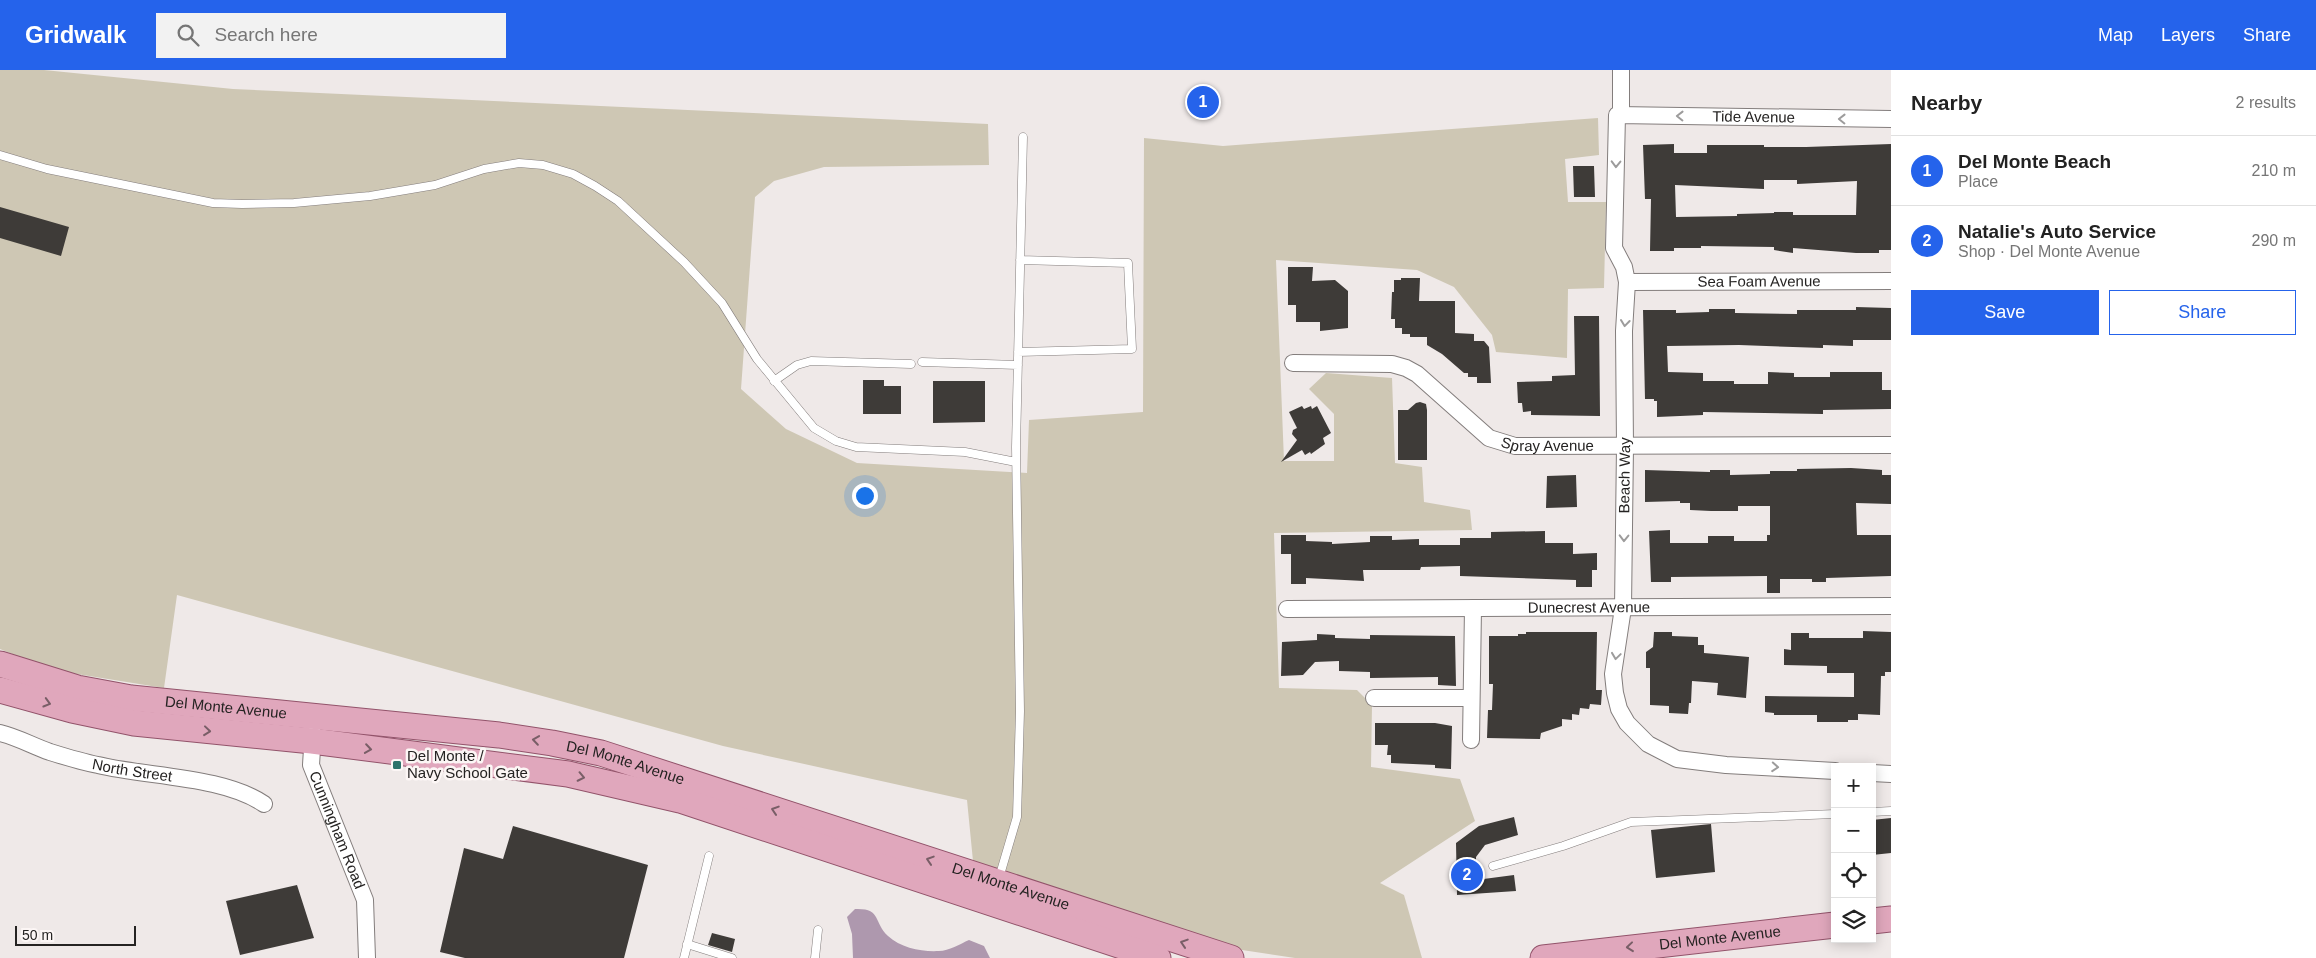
<!DOCTYPE html>
<meta charset="utf-8">
<style>
:root{--surface:#fff;--page:#f2f2f2;--text:#222;--muted:#767676;--line:#e0e0e0;--accent:#2563eb}
body{margin:0;font-family:Helvetica,sans-serif;background:var(--page);color:var(--text)}
.controls{position:absolute;right:15px;bottom:15px;display:grid;overflow:hidden;border-radius:0px;box-shadow:0 2px 12px #0003}
.controls button{width:45px;height:45px;display:grid;place-items:center;padding:0;border:0;border-bottom:1px solid var(--line);background:var(--surface);color:var(--text);font:25px sans-serif}
.scale{position:absolute;left:15px;bottom:12px;width:121px;box-sizing:border-box;padding-left:5px;border:2px solid #252322;border-top:0;font-size:14px;line-height:18px;white-space:nowrap;color:#252322;-webkit-text-stroke:4px #fcf6f5;paint-order:stroke}
.you{position:absolute;left:864px;top:425px;width:18px;height:18px;margin:-12px;border:4px solid #fff;border-radius:50%;background:#1a73e8;box-shadow:0 0 0 8px #1a73e833}
.badge{display:grid;place-items:center;width:32px;height:32px;border-radius:50%;background:var(--accent);color:#fff;font-size:16px;font-weight:700}
.pin{position:absolute;translate:-50% -50%;border:2px solid #fff;box-shadow:0 1px 5px #0006}
.list{margin:0;padding:0;list-style:none}
h2{display:flex;justify-content:space-between;align-items:center;height:65px;margin:0;padding:0 20px;font-size:21px}
h2 small{font-size:16px;font-weight:400;color:var(--muted)}
.list li{display:grid;grid-template-columns:32px 1fr auto;gap:15px;align-items:center;box-sizing:border-box;height:70px;padding:0 20px;border-top:1px solid var(--line)}
.list b{display:block;font-size:19px;white-space:nowrap}
.list p{margin:0;font-size:16px;white-space:nowrap;color:var(--muted)}
.list em{font-size:16px;font-style:normal;color:var(--muted)}
.actions{display:flex;gap:10px;padding:15px 20px}
.actions a{flex:1;padding:11px 0;border:1px solid var(--accent);border-radius:0px;text-align:center;font-size:18px;color:var(--accent)}
.actions .main{background:var(--accent);color:#fff}
.icon{flex:none;width:28px;height:28px;fill:none;stroke:currentColor;stroke-width:2;stroke-linecap:round;stroke-linejoin:round}
.map{position:relative;flex:none;width:1891px;height:888px;overflow:hidden}
header{display:flex;align-items:center;gap:30px;box-sizing:border-box;height:70px;padding:0 25px;background:var(--accent);color:#fff}
header strong{font-size:24px}
nav{display:flex;gap:28px;margin-inline-start:auto;font-size:18px}
.search{width:350px;height:45px;background:var(--page);display:flex;align-items:center;gap:12px;box-sizing:border-box;padding:0 18px;border-radius:0px;color:var(--muted);font-size:19px}
main{display:flex}
aside{flex:1;background:var(--surface)}
.map>svg:first-child{display:block}
.green{fill:#cec7b4}
.water{fill:#ae98ae}
.building{fill:#3e3b38;fill-rule:evenodd}
.lines{fill:none;stroke-linecap:round;stroke-linejoin:round}
.service-casing{stroke:#837d7c;stroke-width:9}
.minor-casing{stroke:#837d7c;stroke-width:18}
.primary-casing{stroke:#92536a;stroke-width:27}
.service{stroke:#fff;stroke-width:8}
.minor{stroke:#fff;stroke-width:16}
.primary{stroke:#e0a7bc;stroke-width:25}
.oneway{stroke:#9d9c9c}
.oneway2{stroke:#795e67}
.poi-dot{fill:#2c736b;stroke:#fcf6f5;stroke-width:2}
.labels{text-anchor:middle;stroke-width:5;stroke-linejoin:round;paint-order:stroke}
.street-label{font-size:15px;fill:#252322;stroke:#fcf6f5}
.poi-label{font-size:15px;fill:#252322;stroke:#fcf6f5;text-anchor:start}
</style>
<header>
<strong>Gridwalk</strong>
<div class="search"><svg class="icon" aria-label="search" viewBox="0 0 24 24"><circle cx="10" cy="10" r="6"/><path d="M15 15l6 6"/></svg>Search here</div>
<nav><a>Map</a><a>Layers</a><a>Share</a></nav>
</header>
<main>
<div class="map">
<svg width="1891" height="888" viewBox="0 0 1891 888">
<rect width="100%" height="100%" fill="#efe9e8"/>
<path class="green" d="M 0,0 L 44,0 L 233,19 L 988,54 L 989,95 L 824,97 L 774,111 L 755,127 L 741,319 L 786,359 L 857,393 L 1027,403 L 1029,350 L 1143,342 L 1144,68 L 1223,76 L 1598,48 L 1599,85 L 1565,89 L 1568,132 L 1606,132 L 1604,218 L 1568,219 L 1567,288 L 1496,282 L 1492,265 L 1454,217 L 1417,200 L 1276,190 L 1284,391 L 1334,391 L 1334,344 L 1309,319 L 1326,303 L 1392,308 L 1395,393 L 1422,397 L 1424,432 L 1470,440 L 1472,460 L 1274,463 L 1279,618 L 1357,620 L 1372,635 L 1371,697 L 1460,709 L 1475,751 L 1380,813 L 1404,825 L 1422,888 L 1295,888 L 1242,880 L 973,791 L 967,730 L 723,676 L 177,525 L 164,618 L 52,600 L 0,579 Z"/>
<path class="water" d="M 855,839 C 882,838 873,852 888,866 C 901,878 922,882 939,881 C 949,881 960,874 969,870 L 984,876 L 990,888 L 853,888 L 852,864 L 847,847 Z"/>
<path class="building" d="M 1674,74 L 1674,83 L 1707,83 L 1707,75 L 1764,75 L 1764,77 L 1806,77 L 1891,74 L 1891,180 L 1879,180 L 1879,183 L 1856,183 L 1793,178 L 1793,183 L 1774,180 L 1774,177 L 1701,176 L 1701,178 L 1674,178 L 1674,181 L 1650,181 L 1651,129 L 1645,129 L 1643,75 ZM 1764,110 L 1797,110 L 1797,114 L 1857,111 L 1856,145 L 1793,145 L 1793,142 L 1774,142 L 1774,143 L 1737,144 L 1737,146 L 1676,147 L 1675,115 L 1764,119 Z
M 1573,96 L 1594,96 L 1595,127 L 1574,127 Z
M 0,137 L 69,157 L 61,186 L 0,168 Z
M 1288,197 L 1313,197 L 1312,211 L 1335,210 L 1348,221 L 1348,258 L 1320,261 L 1320,252 L 1296,252 L 1296,235 L 1288,235 Z
M 1401,208 L 1420,208 L 1419,231 L 1455,231 L 1455,263 L 1474,264 L 1474,271 L 1484,271 L 1489,277 L 1491,313 L 1477,313 L 1477,307 L 1468,307 L 1468,303 L 1464,303 L 1442,284 L 1427,275 L 1427,267 L 1410,267 L 1410,264 L 1402,264 L 1402,258 L 1395,258 L 1395,249 L 1391,249 L 1392,222 L 1394,222 L 1394,210 L 1401,210 Z
M 1856,237 L 1891,238 L 1891,270 L 1853,270 L 1853,276 L 1823,275 L 1823,278 L 1739,275 L 1667,276 L 1668,302 L 1703,303 L 1703,311 L 1734,311 L 1734,314 L 1768,314 L 1768,302 L 1794,303 L 1794,307 L 1830,307 L 1830,302 L 1882,302 L 1882,320 L 1891,320 L 1891,339 L 1823,340 L 1823,344 L 1703,342 L 1703,345 L 1657,347 L 1657,331 L 1654,331 L 1654,329 L 1645,329 L 1643,240 L 1676,240 L 1676,243 L 1709,242 L 1709,239 L 1735,239 L 1735,243 L 1797,244 L 1797,240 L 1856,240 Z
M 1574,246 L 1599,246 L 1600,346 L 1531,345 L 1531,341 L 1523,342 L 1522,333 L 1518,333 L 1517,312 L 1552,311 L 1552,306 L 1575,305 Z
M 863,310 L 884,310 L 884,316 L 901,316 L 901,344 L 863,344 Z
M 933,311 L 985,311 L 985,352 L 933,353 Z
M 1420,332 L 1426,334 L 1427,340 L 1427,390 L 1398,390 L 1398,340 L 1408,340 L 1416,333 Z
M 1302,336 L 1304,339 L 1311,336 L 1312,339 L 1317,336 L 1331,363 L 1323,368 L 1325,374 L 1311,384 L 1310,382 L 1305,385 L 1302,380 L 1281,392 L 1297,370 L 1292,364 L 1293,360 L 1297,358 L 1289,342 Z
M 1851,398 L 1882,400 L 1882,405 L 1891,405 L 1891,434 L 1856,433 L 1857,465 L 1891,465 L 1891,506 L 1826,508 L 1826,512 L 1812,512 L 1812,509 L 1780,509 L 1780,523 L 1767,523 L 1767,506 L 1671,507 L 1671,512 L 1651,512 L 1649,461 L 1670,460 L 1670,473 L 1708,473 L 1708,466 L 1734,466 L 1734,471 L 1767,471 L 1767,465 L 1770,465 L 1770,436 L 1738,436 L 1738,441 L 1711,441 L 1690,440 L 1690,433 L 1680,433 L 1680,431 L 1645,432 L 1645,400 L 1710,402 L 1710,400 L 1730,400 L 1730,405 L 1770,404 L 1770,401 L 1797,401 L 1797,399 Z
M 1576,405 L 1577,437 L 1546,438 L 1547,406 Z
M 1545,461 L 1545,473 L 1573,473 L 1573,484 L 1597,483 L 1597,500 L 1592,500 L 1592,517 L 1576,517 L 1576,510 L 1460,506 L 1460,496 L 1421,497 L 1420,500 L 1363,500 L 1364,511 L 1306,508 L 1306,514 L 1291,514 L 1291,484 L 1281,484 L 1281,465 L 1306,465 L 1306,471 L 1332,472 L 1332,474 L 1370,472 L 1370,466 L 1392,466 L 1392,470 L 1419,469 L 1419,475 L 1460,475 L 1460,468 L 1491,468 L 1491,462 Z
M 1863,561 L 1891,562 L 1891,602 L 1885,602 L 1885,606 L 1881,606 L 1880,645 L 1858,644 L 1858,650 L 1848,650 L 1848,652 L 1817,652 L 1817,645 L 1774,645 L 1774,643 L 1765,642 L 1765,626 L 1854,627 L 1854,603 L 1827,603 L 1827,596 L 1784,595 L 1784,579 L 1791,580 L 1791,563 L 1809,563 L 1809,568 L 1863,568 Z
M 1526,562 L 1597,562 L 1596,620 L 1602,620 L 1601,635 L 1590,634 L 1589,639 L 1580,638 L 1579,645 L 1572,644 L 1572,650 L 1562,649 L 1562,656 L 1541,663 L 1540,669 L 1487,668 L 1488,640 L 1492,640 L 1493,614 L 1489,614 L 1489,566 L 1518,566 L 1518,564 L 1526,564 Z
M 1654,562 L 1672,562 L 1672,566 L 1698,567 L 1698,575 L 1704,575 L 1704,583 L 1749,587 L 1746,628 L 1717,625 L 1718,613 L 1692,611 L 1691,633 L 1689,633 L 1688,644 L 1669,643 L 1669,636 L 1650,635 L 1650,598 L 1646,598 L 1646,582 L 1653,577 Z
M 1317,564 L 1335,565 L 1335,568 L 1370,569 L 1370,565 L 1455,566 L 1456,616 L 1438,615 L 1438,607 L 1370,608 L 1370,602 L 1339,601 L 1339,591 L 1315,592 L 1303,605 L 1281,606 L 1282,572 L 1317,570 Z
M 1375,653 L 1435,653 L 1452,656 L 1451,699 L 1435,698 L 1435,695 L 1391,693 L 1391,685 L 1387,685 L 1388,675 L 1375,675 Z
M 1514,747 L 1518,765 L 1485,775 L 1476,787 L 1476,810 L 1514,805 L 1516,821 L 1457,825 L 1456,773 L 1479,756 Z
M 1891,748 L 1891,783 L 1872,785 L 1872,750 Z
M 1711,754 L 1715,802 L 1656,808 L 1651,760 Z
M 513,756 L 648,795 L 624,888 L 465,888 L 440,882 L 464,778 L 503,789 Z
M 297,815 L 314,868 L 240,885 L 226,831 Z
M 712,863 L 735,869 L 732,882 L 708,875 Z"/>
<g class="lines">
<g class="service-casing">
<path id="service" d="M 0,85 L 47,99 L 213,133 L 242,134 L 294,133 L 370,126 L 435,115 L 484,99 L 519,93 L 543,95 L 573,104 L 595,116 L 618,131 L 684,192 L 722,233 L 757,289 L 814,358 L 836,371 L 856,377 L 965,382 L 1016,392
M 1018,282 L 1132,279 L 1128,193 L 1020,190
M 922,292 L 1018,295
M 774,311 L 797,295 L 811,291 L 911,294
M 1872,742 L 1891,741
M 1493,796 L 1563,776 L 1631,752 L 1835,744
M 999,808 L 1017,747 L 1020,641 L 1016,377 L 1023,67
M 687,874 L 732,888
M 684,888 L 709,786
M 815,888 L 818,860"/>
</g>
<g class="minor-casing">
<g id="minor">
<path d="M 1621,45 L 1621,0"/>
<path id="s1" d="M 1627,212 L 1891,211"/>
<path id="s2" d="M 1293,293 L 1392,294 L 1406,298 L 1417,304 L 1489,368 L 1515,376 L 1891,375"/>
<path id="s3" d="M 1287,539 L 1891,536"/>
<path d="M 1374,628 L 1471,628"/>
<path id="s4" d="M 0,663 C 17,667 33,676 50,682 C 66,687 82,692 98,695 C 147,707 223,706 264,734"/>
<path id="s5" d="M 313,663 L 311,695 L 365,830 L 367,888"/>
<path d="M 1471,670 L 1473,538"/>
<path id="s6" d="M 1835,701 L 1726,695 L 1677,689 L 1648,674 L 1627,653 L 1619,639 L 1615,623 L 1613,604 L 1623,538 L 1625,376 L 1624,261 L 1627,212 L 1624,197 L 1614,178 L 1617,45 L 1891,49"/>
<path d="M 1872,703 L 1891,704"/>
</g>
</g>
<g class="primary-casing">
<g id="primary">
<path id="s7" d="M 0,594 L 77,618 L 131,628 L 499,665 L 552,673 L 601,683 L 1231,888"/>
<path d="M 0,620 L 72,640 L 134,653 L 312,671 L 568,704 L 680,730 L 1158,888"/>
<path d="M 1872,851 L 1891,849"/>
<path id="s8" d="M 1543,888 L 1835,855"/>
</g>
</g>
<use href="#service" class="service"/>
<use href="#minor" class="minor"/>
<use href="#primary" class="primary"/>
</g>
<defs><path id="oneway-chevron" d="M-2-3.5L2.5 0L-2 3.5" fill="none" stroke-width="1.6" stroke-linecap="round" stroke-linejoin="round" transform="scale(1.25)"/></defs>
<g class="oneway">
<use href="#oneway-chevron" transform="translate(1680 46) rotate(-179)"/>
<use href="#oneway-chevron" transform="translate(1842 49) rotate(-179)"/>
<use href="#oneway-chevron" transform="translate(1616 94) rotate(91)"/>
<use href="#oneway-chevron" transform="translate(1625 253) rotate(97)"/>
<use href="#oneway-chevron" transform="translate(1624 468) rotate(91)"/>
<use href="#oneway-chevron" transform="translate(1616 586) rotate(98)"/>
<use href="#oneway-chevron" transform="translate(1775 697) rotate(4)"/>
</g>
<g class="oneway2">
<use href="#oneway-chevron" transform="translate(47 633) rotate(16)"/>
<use href="#oneway-chevron" transform="translate(207 661) rotate(6)"/>
<use href="#oneway-chevron" transform="translate(536 670) rotate(-172)"/>
<use href="#oneway-chevron" transform="translate(368 679) rotate(8)"/>
<use href="#oneway-chevron" transform="translate(581 707) rotate(12)"/>
<use href="#oneway-chevron" transform="translate(775 740) rotate(-162)"/>
<use href="#oneway-chevron" transform="translate(930 790) rotate(-162)"/>
<use href="#oneway-chevron" transform="translate(1184 873) rotate(-162)"/>
<use href="#oneway-chevron" transform="translate(1630 877) rotate(174)"/>
</g>
<rect class="poi-dot" x="392" y="690" width="10" height="10" rx="2.5"/>
<g class="labels">
<g class="street-label">
<text dy="5" stroke="none"><textPath href="#s6" startOffset="972">Tide Avenue</textPath></text>
<text dy="5" stroke="none"><textPath href="#s1" startOffset="132">Sea Foam Avenue</textPath></text>
<text dy="5" stroke="none"><textPath href="#s2" startOffset="282">Spray Avenue</textPath></text>
<text dy="5" stroke="none"><textPath href="#s6" startOffset="472">Beach Way</textPath></text>
<text dy="5" stroke="none"><textPath href="#s3" startOffset="302">Dunecrest Avenue</textPath></text>
<text dy="5" stroke="none"><textPath href="#s7" startOffset="231">Del Monte Avenue</textPath></text>
<text dy="5" stroke="none"><textPath href="#s7" startOffset="635">Del Monte Avenue</textPath></text>
<text dy="5" stroke="none"><textPath href="#s4" startOffset="138">North Street</textPath></text>
<text dy="5" stroke="none"><textPath href="#s5" startOffset="102">Cunningham Road</textPath></text>
<text dy="5" stroke="none"><textPath href="#s7" startOffset="1040">Del Monte Avenue</textPath></text>
<text dy="5" stroke="none"><textPath href="#s8" startOffset="178">Del Monte Avenue</textPath></text>
</g>
<g class="poi-label">
<text x="407" y="691">Del Monte /<tspan x="407" dy="17">Navy School Gate</tspan></text>
</g>
</g>
</svg>
<div class="controls">
<button>+</button>
<button>−</button>
<button><svg class="icon" aria-label="locate" viewBox="0 0 24 24"><circle cx="12" cy="12" r="6"/><path d="M12 2v4M12 18v4M2 12h4M18 12h4"/></svg></button>
<button><svg class="icon" aria-label="layers" viewBox="0 0 24 24"><path d="M12 4l9 5-9 5-9-5zM3 14l9 5 9-5"/></svg></button>
</div>
<div class="scale">50 m</div>
<div class="you"></div>
<div class="pin badge" style="left:1203px;top:32px">1</div>
<div class="pin badge" style="left:1467px;top:805px">2</div>
</div>
<aside>
<h2>Nearby<small>2 results</small></h2>
<ul class="list">
<li><span class="badge">1</span><div><b>Del Monte Beach</b><p>Place</p></div><em>210 m</em></li>
<li><span class="badge">2</span><div><b>Natalie's Auto Service</b><p>Shop · Del Monte Avenue</p></div><em>290 m</em></li>
</ul>
<div class="actions"><a class="main">Save</a><a>Share</a></div>
</aside>
</main>
